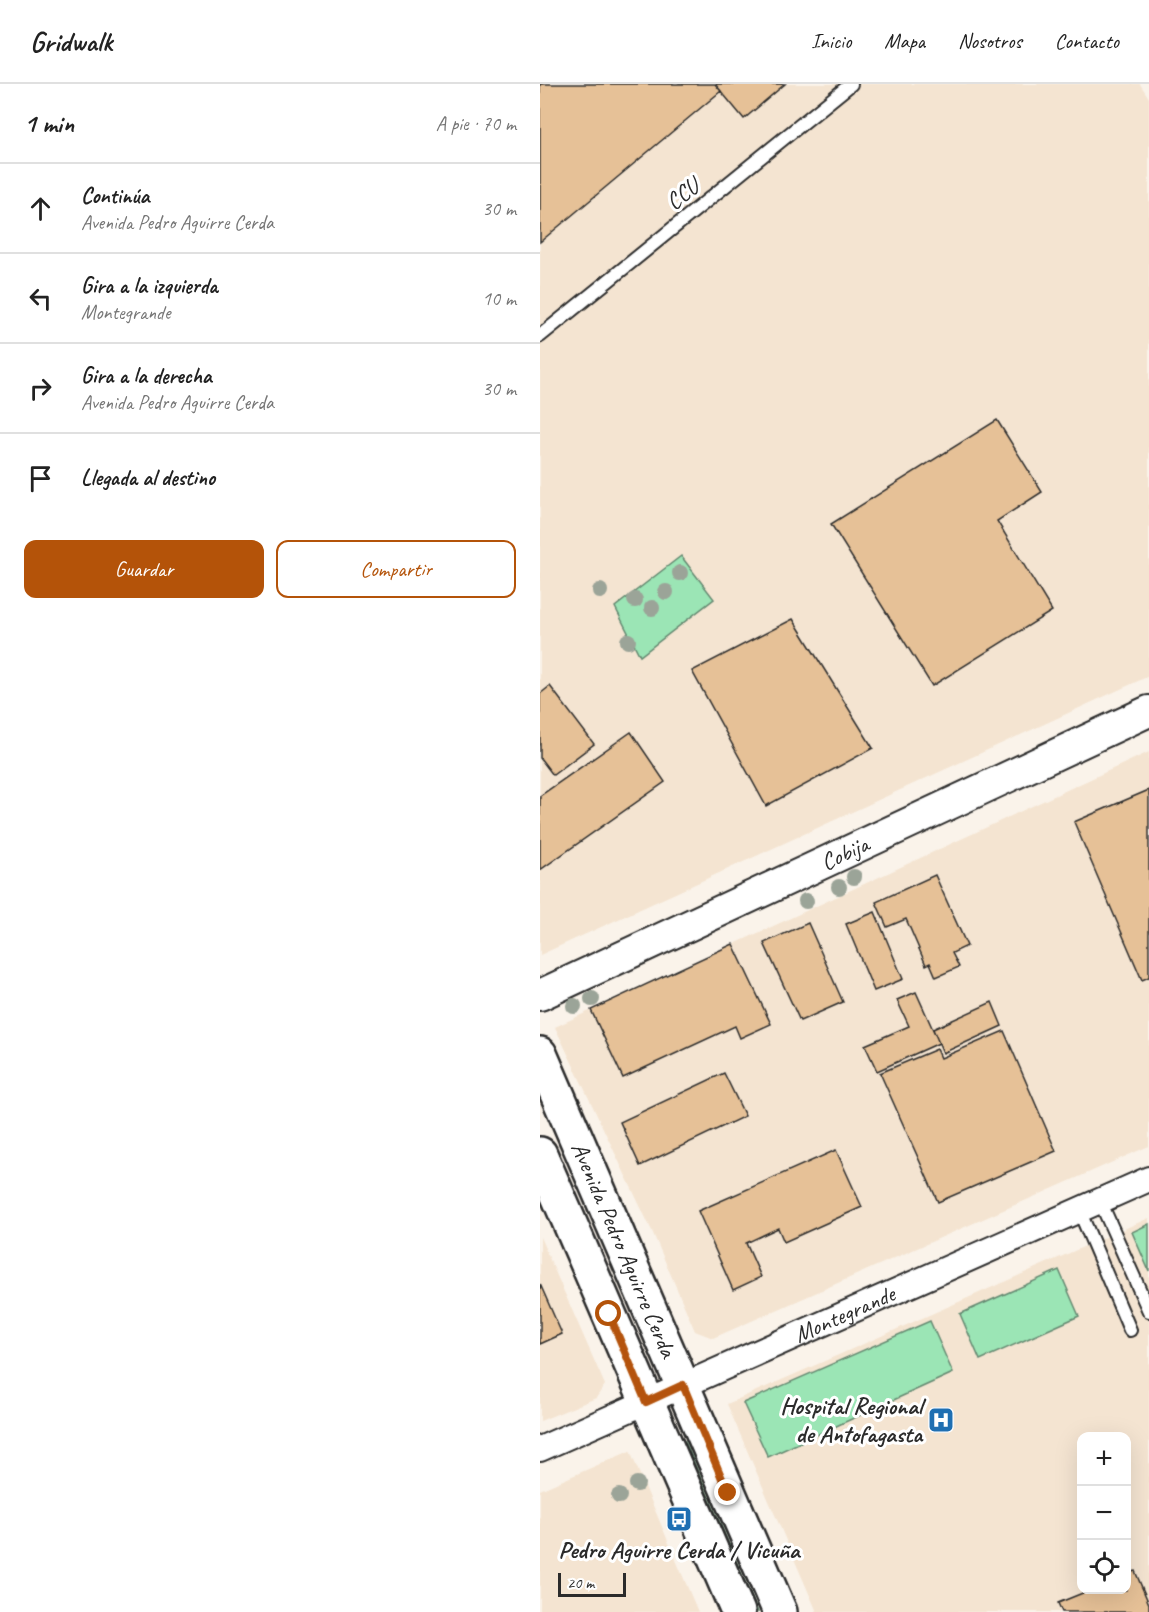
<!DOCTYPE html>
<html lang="es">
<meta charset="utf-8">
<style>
:root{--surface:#fff;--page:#f6f6f6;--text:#222;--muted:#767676;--line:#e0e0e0;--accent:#b45309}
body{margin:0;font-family:Caveat,sans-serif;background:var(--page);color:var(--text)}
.controls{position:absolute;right:18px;bottom:18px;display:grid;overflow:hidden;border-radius:12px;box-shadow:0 6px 24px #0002}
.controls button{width:54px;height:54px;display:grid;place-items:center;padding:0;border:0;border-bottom:2px solid var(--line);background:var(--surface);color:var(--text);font:30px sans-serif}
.scale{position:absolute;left:18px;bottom:15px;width:68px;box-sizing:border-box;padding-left:6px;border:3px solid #2b2b2b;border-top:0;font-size:16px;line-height:21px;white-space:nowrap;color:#2b2b2b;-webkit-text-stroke:4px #fff;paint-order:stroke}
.stop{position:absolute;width:18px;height:18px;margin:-14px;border:4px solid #b45309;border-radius:50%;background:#fff}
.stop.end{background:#b45309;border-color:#fff;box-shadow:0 2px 6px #0008}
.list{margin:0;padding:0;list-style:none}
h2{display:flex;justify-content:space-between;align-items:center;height:78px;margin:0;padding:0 24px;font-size:26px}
h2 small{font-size:20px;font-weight:400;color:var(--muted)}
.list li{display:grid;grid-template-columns:39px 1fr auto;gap:18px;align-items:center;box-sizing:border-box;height:90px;padding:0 24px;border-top:2px solid var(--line)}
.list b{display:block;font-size:22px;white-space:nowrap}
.list p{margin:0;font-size:20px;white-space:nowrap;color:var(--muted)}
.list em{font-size:20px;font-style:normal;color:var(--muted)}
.actions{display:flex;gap:12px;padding:18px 24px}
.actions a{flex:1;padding:14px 0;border:2px solid var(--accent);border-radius:12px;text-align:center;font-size:21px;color:var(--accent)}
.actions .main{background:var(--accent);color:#fff}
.icon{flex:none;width:33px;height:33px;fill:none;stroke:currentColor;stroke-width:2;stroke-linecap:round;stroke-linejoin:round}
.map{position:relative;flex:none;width:609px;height:1528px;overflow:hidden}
header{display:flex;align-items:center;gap:36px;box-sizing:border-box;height:84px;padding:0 30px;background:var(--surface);border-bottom:2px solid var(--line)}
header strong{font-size:28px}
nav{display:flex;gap:33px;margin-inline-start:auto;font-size:21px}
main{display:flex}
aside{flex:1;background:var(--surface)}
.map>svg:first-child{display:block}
.built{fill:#f4e4d1;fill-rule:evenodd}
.green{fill:#9be5b5;stroke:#638870;stroke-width:1.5}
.building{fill:#e6c197;stroke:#2b2b2b;stroke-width:1.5}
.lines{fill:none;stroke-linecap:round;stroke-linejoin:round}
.service-casing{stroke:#2b2b2b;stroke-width:16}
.minor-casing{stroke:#2b2b2b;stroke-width:28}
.tertiary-casing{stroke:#2b2b2b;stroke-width:34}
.primary-casing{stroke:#2b2b2b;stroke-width:38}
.service{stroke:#fff;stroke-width:12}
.minor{stroke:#fff;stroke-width:24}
.tertiary{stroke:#fff;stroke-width:30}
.primary{stroke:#fff;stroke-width:33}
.tree{fill:#9ba498}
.route{stroke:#b45309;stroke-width:8}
.labels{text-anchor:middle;stroke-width:6;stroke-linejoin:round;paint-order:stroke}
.street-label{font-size:24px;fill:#2b2b2b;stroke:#fff}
.poi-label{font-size:24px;font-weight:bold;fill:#2b2b2b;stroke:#fff;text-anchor:end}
</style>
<header>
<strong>Gridwalk</strong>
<nav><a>Inicio</a><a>Mapa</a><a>Nosotros</a><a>Contacto</a></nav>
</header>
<main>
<aside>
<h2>1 min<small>A pie · 70 m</small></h2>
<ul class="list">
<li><svg class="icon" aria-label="ahead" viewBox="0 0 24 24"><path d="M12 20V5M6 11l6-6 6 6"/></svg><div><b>Continúa</b><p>Avenida Pedro Aguirre Cerda</p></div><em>30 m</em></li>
<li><svg class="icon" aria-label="left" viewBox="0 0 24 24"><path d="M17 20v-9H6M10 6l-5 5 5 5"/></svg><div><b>Gira a la izquierda</b><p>Montegrande</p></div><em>10 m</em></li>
<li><svg class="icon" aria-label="right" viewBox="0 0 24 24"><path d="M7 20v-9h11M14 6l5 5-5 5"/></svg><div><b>Gira a la derecha</b><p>Avenida Pedro Aguirre Cerda</p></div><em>30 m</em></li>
<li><svg class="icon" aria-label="arrive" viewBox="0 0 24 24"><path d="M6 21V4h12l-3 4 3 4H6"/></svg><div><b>Llegada al destino</b></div></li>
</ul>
<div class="actions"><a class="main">Guardar</a><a>Compartir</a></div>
</aside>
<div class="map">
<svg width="609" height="1528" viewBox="0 0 609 1528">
<rect width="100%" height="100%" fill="#faf3ea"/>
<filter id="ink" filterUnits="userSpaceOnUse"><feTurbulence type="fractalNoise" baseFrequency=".0167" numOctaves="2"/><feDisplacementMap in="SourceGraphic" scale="12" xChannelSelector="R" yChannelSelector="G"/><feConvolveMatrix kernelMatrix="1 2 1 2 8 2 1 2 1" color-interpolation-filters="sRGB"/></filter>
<g filter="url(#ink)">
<path class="built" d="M 0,0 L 600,0 L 609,14 L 609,592 L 0,871 Z
M 609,668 L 609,1062 L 173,1254 L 155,1247 L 112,1147 L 15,943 Z
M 609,1134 L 609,1528 L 277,1528 L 187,1320 ZM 542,1352 L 586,1352 L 586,1506 L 542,1506 Z
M 0,1153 L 65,1301 L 56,1314 L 0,1337 Z
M 90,1367 L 158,1528 L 0,1528 L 0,1406 Z"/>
<path class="green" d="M 141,472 L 174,515 L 100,572 L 75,523 Z
M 609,1140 L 609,1187 L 592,1148 Z
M 519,1186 L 539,1232 L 440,1276 L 420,1230 Z
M 390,1237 L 413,1289 L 228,1373 L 203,1319 Z
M 145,1357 L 218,1528 L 206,1528 L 135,1360 Z"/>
<path class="building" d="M 0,0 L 175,0 L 181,7 L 0,158 Z
M 175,0 L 245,0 L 204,35 Z
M 457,336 L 502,408 L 457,437 L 512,527 L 392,602 L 291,440 Z
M 253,535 L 333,664 L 226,722 L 152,587 Z
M 10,602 L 54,660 L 13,691 L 0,674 L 0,610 Z
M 91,648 L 125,698 L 0,786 L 0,712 Z
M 609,706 L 609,893 L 602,896 L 534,738 Z
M 395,791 L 427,862 L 412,869 L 419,883 L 396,893 L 390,879 L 386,881 L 366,835 L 347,843 L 336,818 Z
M 335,828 L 363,895 L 334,907 L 306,840 Z
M 268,839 L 303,918 L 260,937 L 224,859 Z
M 193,860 L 231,940 L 200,954 L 195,942 L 83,994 L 51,926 Z
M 376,908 L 399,959 L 337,987 L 325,961 L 369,942 L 357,916 Z
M 452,918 L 462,942 L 403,969 L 393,945 Z
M 464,947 L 516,1067 L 398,1118 L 340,989 L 397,965 L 401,974 Z
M 184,989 L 205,1032 L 100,1082 L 80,1038 Z
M 296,1066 L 322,1123 L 244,1158 L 238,1144 L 206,1159 L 221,1193 L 193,1206 L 158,1127 Z
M 0,1200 L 22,1250 L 0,1260 Z
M 595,1487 L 609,1520 L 609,1528 L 522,1528 L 518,1519 L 550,1506 L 586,1506 L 586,1490 Z"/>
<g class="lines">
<g class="service-casing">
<path id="service" d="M 0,252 L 311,0
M 560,1117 L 609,1227
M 539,1126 L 590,1246"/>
</g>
<g class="minor-casing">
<g id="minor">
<path id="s1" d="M 0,1365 L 609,1095"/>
</g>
</g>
<g class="tertiary-casing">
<g id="tertiary">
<path id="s2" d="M 0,911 L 609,627"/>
</g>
</g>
<g class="primary-casing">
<g id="primary">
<path id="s3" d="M 0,970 L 240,1528"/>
<path d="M 0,1070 L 198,1528"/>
</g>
</g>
<use href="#service" class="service"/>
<use href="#minor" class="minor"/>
<use href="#tertiary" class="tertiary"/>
<use href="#primary" class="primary"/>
</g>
<g class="tree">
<circle cx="140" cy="489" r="8"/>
<circle cx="60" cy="507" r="8"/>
<circle cx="126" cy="508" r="8"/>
<circle cx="95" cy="516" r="8"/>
<circle cx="112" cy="524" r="8"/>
<circle cx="88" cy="557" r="8"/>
<circle cx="314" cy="793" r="8"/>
<circle cx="299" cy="803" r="8"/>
<circle cx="266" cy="817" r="8"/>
<circle cx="52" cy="915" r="8"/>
<circle cx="34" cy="922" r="8"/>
<circle cx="97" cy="1400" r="8"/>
<circle cx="79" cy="1412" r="8"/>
</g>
</g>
<g class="lines" filter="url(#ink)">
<path class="route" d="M 69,1230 L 106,1318 L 143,1301 L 188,1409"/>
</g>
<defs>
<g id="hospital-square" transform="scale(1.35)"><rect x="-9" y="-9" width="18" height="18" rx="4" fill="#1f6fb2" stroke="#fff"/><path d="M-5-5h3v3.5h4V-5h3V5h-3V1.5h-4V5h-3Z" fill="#fff"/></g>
<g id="bus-square" transform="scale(1.35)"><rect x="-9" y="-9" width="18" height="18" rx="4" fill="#1f6fb2" stroke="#fff"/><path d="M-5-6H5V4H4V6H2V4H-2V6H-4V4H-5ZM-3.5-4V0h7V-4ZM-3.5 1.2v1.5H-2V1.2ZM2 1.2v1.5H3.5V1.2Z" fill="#fff"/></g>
</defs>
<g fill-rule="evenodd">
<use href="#hospital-square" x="401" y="1336"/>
<use href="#bus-square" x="139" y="1435"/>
</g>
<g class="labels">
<g class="street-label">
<text transform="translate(142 110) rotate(-39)" y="8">CCU</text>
<text dy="8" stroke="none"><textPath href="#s2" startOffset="336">Cobija</textPath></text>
<text dy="8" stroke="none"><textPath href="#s3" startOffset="213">Avenida Pedro Aguirre Cerda</textPath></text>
<text dy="8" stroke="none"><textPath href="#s1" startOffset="333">Montegrande</textPath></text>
</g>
<g class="poi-label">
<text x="382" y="1330">Hospital Regional<tspan x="382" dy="28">de Antofagasta</tspan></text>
<text x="139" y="1474" text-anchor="middle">Pedro Aguirre Cerda / Vicuña</text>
</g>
</g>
</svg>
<div class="controls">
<button>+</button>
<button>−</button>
<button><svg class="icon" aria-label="locate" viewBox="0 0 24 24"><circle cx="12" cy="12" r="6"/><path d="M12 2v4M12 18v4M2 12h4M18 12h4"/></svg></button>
</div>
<div class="scale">20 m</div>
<div class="stop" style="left:69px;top:1230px"></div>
<div class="stop end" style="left:188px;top:1409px"></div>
</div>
</main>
